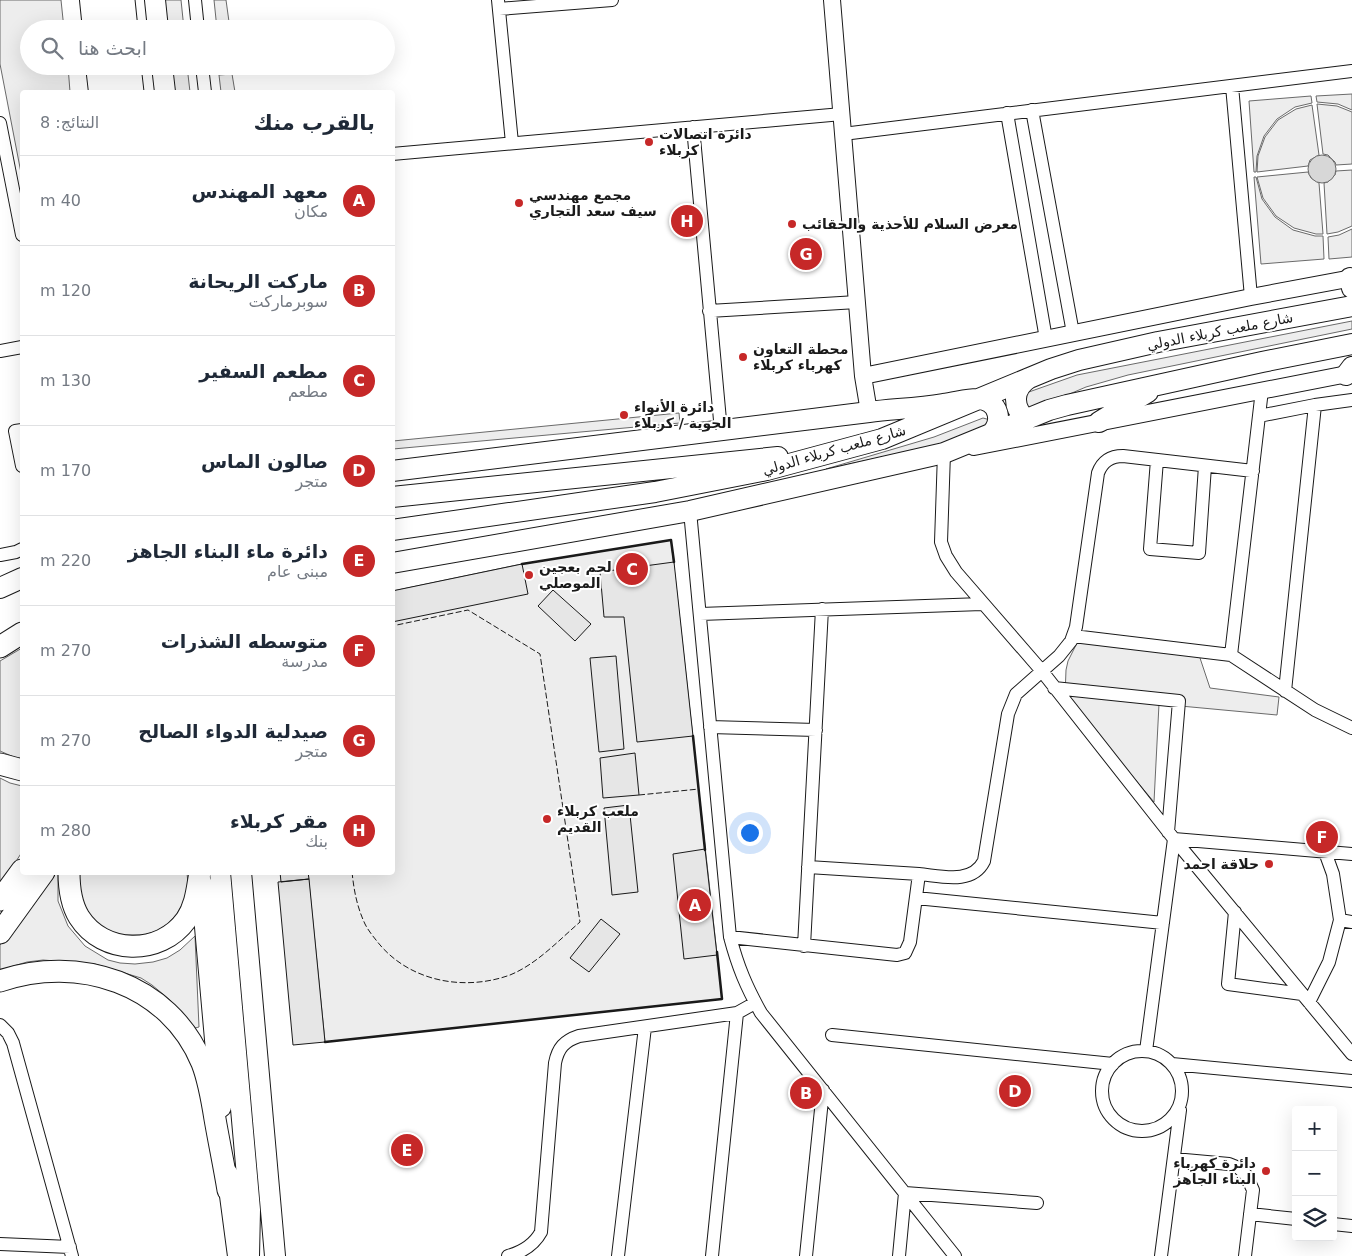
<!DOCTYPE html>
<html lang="ar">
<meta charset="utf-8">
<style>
:root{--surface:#fff;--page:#f6f6f7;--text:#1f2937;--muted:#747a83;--line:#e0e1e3;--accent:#c62828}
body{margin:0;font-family:"DejaVu Sans","Noto Sans Arabic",sans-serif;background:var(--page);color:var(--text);direction:rtl}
.controls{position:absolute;right:15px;bottom:15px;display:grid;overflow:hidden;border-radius:5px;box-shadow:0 5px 20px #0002}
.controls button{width:45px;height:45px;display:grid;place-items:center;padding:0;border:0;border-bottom:1px solid var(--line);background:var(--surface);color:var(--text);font:25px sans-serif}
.you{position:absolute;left:749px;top:832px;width:18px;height:18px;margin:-12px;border:4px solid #fff;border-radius:50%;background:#1a73e8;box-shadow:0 0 0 8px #1a73e833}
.badge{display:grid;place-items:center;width:32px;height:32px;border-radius:50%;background:var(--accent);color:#fff;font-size:16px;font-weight:700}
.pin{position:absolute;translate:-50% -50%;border:2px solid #fff;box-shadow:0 1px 5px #0006}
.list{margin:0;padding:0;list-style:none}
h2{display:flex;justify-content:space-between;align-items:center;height:65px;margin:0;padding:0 20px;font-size:21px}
h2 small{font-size:16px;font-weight:400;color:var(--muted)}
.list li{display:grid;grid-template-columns:32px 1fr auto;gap:15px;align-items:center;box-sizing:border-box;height:90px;padding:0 20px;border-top:1px solid var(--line)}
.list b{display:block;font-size:19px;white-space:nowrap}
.list p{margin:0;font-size:16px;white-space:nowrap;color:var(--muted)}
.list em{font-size:16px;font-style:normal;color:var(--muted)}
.icon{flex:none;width:28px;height:28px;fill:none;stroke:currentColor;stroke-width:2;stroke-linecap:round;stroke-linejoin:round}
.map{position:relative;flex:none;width:1352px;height:1256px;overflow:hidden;direction:ltr}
.search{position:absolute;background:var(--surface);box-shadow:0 5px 20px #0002;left:20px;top:20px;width:375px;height:55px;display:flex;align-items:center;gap:12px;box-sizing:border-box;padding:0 18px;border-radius:28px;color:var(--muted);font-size:19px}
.panel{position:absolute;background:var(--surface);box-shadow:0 5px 20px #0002;left:20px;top:90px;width:375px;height:785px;border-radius:5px;direction:rtl}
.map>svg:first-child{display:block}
.built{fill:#ededed;stroke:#6a6a6a}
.water{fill:#d7d7d7;stroke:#6a6a6a}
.building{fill:#e6e6e6;stroke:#1a1a1a}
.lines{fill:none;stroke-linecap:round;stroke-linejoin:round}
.minor-casing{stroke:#1a1a1a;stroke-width:14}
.tertiary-casing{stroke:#1a1a1a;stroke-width:18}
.primary-casing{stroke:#1a1a1a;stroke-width:22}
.trunk-casing{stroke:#1a1a1a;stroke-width:23}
.minor{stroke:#fff;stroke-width:12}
.tertiary{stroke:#fff;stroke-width:16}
.primary{stroke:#fff;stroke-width:20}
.trunk{stroke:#fff;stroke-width:21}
.fence{stroke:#1a1a1a;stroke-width:1;stroke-dasharray:6 2.5;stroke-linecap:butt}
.wall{stroke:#1a1a1a;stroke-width:2.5}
.poi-dot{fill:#c62828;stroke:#fff;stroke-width:2}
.labels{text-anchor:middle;stroke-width:4;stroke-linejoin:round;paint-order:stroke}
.poi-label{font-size:14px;font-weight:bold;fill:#1a1a1a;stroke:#fff;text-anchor:start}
.street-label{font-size:14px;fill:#1a1a1a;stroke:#fff}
</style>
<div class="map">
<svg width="1352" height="1256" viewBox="0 0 1352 1256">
<rect width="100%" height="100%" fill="#fff"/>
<path class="built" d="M 0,0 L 61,0 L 64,29 L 29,29 L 29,66 L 68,66 L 70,92 L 22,92 L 22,178 L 0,64 Z
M 160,0 L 181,0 L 184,29 L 163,29 Z
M 214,0 L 226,0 L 230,29 L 217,29 Z
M 167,66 L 187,66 L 190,92 L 170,92 Z
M 232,74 L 235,92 L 221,92 L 219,75 Z
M 1352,94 L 1352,110 L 1338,104 L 1317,102 L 1316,96 Z
M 1311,96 L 1312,103 L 1295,107 L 1277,119 L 1264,136 L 1257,156 L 1256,172 L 1254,172 L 1249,101 Z
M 1317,104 L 1337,106 L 1352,112 L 1352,164 L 1336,165 L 1335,162 L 1328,155 L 1323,154 Z
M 1312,105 L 1319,155 L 1310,160 L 1308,166 L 1257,172 L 1258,156 L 1265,137 L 1278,120 L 1296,109 Z
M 1352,170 L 1352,226 L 1338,232 L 1327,234 L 1324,183 L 1328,182 L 1335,175 L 1336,171 Z
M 1308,172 L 1311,178 L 1319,183 L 1323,234 L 1316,234 L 1294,228 L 1276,216 L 1263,198 L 1257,177 Z
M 1254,177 L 1256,177 L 1262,199 L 1275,217 L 1293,230 L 1315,236 L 1323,236 L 1324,259 L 1261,264 Z
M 1352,229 L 1352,257 L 1329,259 L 1328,237 L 1339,235 Z
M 1352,321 L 1352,329 L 1128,375 L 1086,387 L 1032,410 L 1019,402 L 1026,393 L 1077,375 Z
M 679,413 L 680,423 L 393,449 L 393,441 Z
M 983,418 L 994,421 L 976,437 L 826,469 L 934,437 Z
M 671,540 L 722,999 L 325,1042 L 308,873 L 392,872 L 393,591 L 522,564 Z
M 1078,641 L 1198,652 L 1210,688 L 1279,697 L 1277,715 L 1159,704 L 1154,802 L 1065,696 L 1066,670 L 1068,661 Z
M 22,648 L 22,758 L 16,758 L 0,751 L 0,661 Z
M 0,778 L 10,783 L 22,786 L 22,852 L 0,886 Z
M 56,873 L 58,873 L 58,901 L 68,926 L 85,946 L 108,960 L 120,963 L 135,964 L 153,962 L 167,958 L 180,950 L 195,936 L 199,1027 L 195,1028 L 170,1000 L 152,985 L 141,978 L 95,964 L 43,960 L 27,962 L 0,970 L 0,945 L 34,904 Z
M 75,873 L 187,873 L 188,884 L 185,899 L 179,911 L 169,923 L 157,931 L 144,935 L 117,935 L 104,930 L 86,913 Z"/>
<path class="water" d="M1308 169a14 14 0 1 1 28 0a14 14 0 1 1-28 0Z"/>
<path class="building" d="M 674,562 L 693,736 L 637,742 L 624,617 L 604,617 L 600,572 Z
M 522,564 L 528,594 L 392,622 L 392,591 Z
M 553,590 L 591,624 L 575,641 L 538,606 Z
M 616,656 L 624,749 L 599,752 L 590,658 Z
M 635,753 L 639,795 L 603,798 L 600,758 Z
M 629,805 L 638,892 L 612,895 L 604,808 Z
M 705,849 L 717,955 L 684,959 L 673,854 Z
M 280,872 L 308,872 L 309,879 L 281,882 Z
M 309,879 L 325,1042 L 293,1045 L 278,882 Z
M 601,919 L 620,934 L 589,972 L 570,958 Z"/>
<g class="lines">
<g class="minor-casing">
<path id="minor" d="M 195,0 L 198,29
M 498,0 L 512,143
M 499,9 L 612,0
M 202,66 L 205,92
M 1232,86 L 1251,297
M 1032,110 L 1073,333
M 1007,113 L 1046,339
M 0,123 L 22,235
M 693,127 L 721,431
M 843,134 L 1352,71
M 392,154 L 842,114
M 709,311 L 857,302
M 0,351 L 22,347
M 1259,416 L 1315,405 L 1352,400
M 22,430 L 15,431 L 22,466
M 944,453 L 941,542 L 946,556 L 956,572 L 1041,670 L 1174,839 L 1352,1054
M 1157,460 L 1150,549 L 1199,553 L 1205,466
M 690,511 L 730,937 C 738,967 746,986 761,1013 L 955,1256
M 0,555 L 16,552 L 22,549
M 700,614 L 982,604
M 1073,636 L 1231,655 L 1315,710 L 1352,728
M 1231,655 L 1262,390
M 1054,688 L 1179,701 L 1168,832
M 1285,691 L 1315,405
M 710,727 L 816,730
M 808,867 L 919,874
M 916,898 L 1163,923
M 1235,912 L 1228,984 L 1302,994
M 1340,920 L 1352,922
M 730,937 L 897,955 L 905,953 L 910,942 L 919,874 C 941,876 972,885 984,861 L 1008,714 L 1016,694 L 1059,656 L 1071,641 L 1076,627 L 1098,473 C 1102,462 1110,456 1123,456 L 1253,471
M 804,946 L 822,609
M 1309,1002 L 1329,962 L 1340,920 L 1333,874 L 1325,852
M 0,1025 L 8,1033 L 13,1043 L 72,1256
M 832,1035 L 1113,1064
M1102 1091a40 40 0 1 1 80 0a40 40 0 1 1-80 0Z
M 1146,1051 L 1174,839 L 1352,854
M 1172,1064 L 1352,1081
M 1174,1159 L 1229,1164 L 1239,1168 L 1246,1175 L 1253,1190 L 1245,1256
M 1250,1214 L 1296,1219
M 1333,1224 L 1352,1226
M 0,1244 L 70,1247
M 508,1256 C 522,1252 534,1245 541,1232 L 555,1063 C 558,1048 564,1041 579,1036 L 737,1013
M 618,1256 L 645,1027
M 712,1256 L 737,1013 L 755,1003
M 806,1256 L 823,1090
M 899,1256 L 905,1193 L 1037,1203
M 1161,1256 L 1180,1110"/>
</g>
<g class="tertiary-casing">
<path id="tertiary" d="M 832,0 L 863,376 L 869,412
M 863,376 L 1251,297 L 1352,278
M 974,447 L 1352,373"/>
</g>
<g class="primary-casing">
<path id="primary" d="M 90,0 L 93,29
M 155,0 L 158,29
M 96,66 L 99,92
M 162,66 L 165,92
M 1350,278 L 1352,288
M 1346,375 L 1352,367
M 1027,420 C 1012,408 1012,389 1029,378
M 1099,422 L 1148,392
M 392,471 L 869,412 C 894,409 918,408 943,404 C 954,403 966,399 977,399 C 999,399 1006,424 987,437
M 392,497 L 778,457
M 392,530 L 655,492 L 767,470 L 882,439 L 1051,369 L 1079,360 L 1158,342 L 1352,306
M 392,563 L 690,511 L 944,453 L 1049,410 L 1067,405 L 1262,362 L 1352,344
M 0,588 L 22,578
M 220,872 L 250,1210 L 249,1256
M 241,872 L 275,1256
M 201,882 L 221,1107
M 227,1173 L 238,1256"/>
</g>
<g class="trunk-casing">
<path id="trunk" d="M 104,0 L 107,29
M 124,0 L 127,29
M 111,66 L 113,92
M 130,66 L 133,92
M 0,647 L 22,633
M 0,764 L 22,770
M 69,872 C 69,887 71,904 79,917 C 103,955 160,956 186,920 C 196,905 197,889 200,872
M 0,900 L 22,870
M 0,933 L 44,872
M 0,981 C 78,954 169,983 202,1063 C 209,1081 212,1100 215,1119 C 219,1142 224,1166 228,1190"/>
</g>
<use href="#minor" class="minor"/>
<use href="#tertiary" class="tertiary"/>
<use href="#primary" class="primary"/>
<use href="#trunk" class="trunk"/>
<path class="fence" d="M 639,795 L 699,789
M 352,872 C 354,891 357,907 365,924 C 368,930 372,935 376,940 C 407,981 463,992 510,975 C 537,964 559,940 580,922 L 540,654 L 468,610 L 392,626"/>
<path class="wall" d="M 522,564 L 671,540 L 674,562
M 693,736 L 705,850
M 325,1042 L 722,999 L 717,952"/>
</g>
<g class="poi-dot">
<circle cx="649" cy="142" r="5"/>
<circle cx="519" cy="203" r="5"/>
<circle cx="792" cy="224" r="5"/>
<circle cx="743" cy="357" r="5"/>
<circle cx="624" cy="415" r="5"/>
<circle cx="529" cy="575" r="5"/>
<circle cx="547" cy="819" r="5"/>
<circle cx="1269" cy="864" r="5"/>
<circle cx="1266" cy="1171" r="5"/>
</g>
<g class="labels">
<g class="poi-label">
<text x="659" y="139">دائرة اتصالات<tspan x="659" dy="16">كربلاء</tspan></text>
<text x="529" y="200">مجمع مهندسي<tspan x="529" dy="16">سيف سعد التجاري</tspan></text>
<text x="802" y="229">معرض السلام للأحذية والحقائب</text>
<text x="753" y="354">محطة التعاون<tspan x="753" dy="16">كهرباء كربلاء</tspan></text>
<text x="634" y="412">دائرة الأنواء<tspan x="634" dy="16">الجوية / كربلاء</tspan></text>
<text x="539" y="572">لحم بعجين<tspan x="539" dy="16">الموصلي</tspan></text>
<text x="557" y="816">ملعب كربلاء<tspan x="557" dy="16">القديم</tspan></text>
<text x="1259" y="869" text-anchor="end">حلاقة احمد</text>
<text x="1256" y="1168" text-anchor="end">دائرة كهرباء<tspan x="1256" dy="16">البناء الجاهز</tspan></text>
</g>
<g class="street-label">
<text transform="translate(1220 331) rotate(-11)" y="5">شارع ملعب كربلاء الدولي</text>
<text transform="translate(834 450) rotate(-16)" y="5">شارع ملعب كربلاء الدولي</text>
</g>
</g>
</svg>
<div class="controls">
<button>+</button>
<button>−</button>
<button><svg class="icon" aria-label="layers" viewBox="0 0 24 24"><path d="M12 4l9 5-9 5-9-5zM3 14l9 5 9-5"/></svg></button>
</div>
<div class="you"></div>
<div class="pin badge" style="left:695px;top:905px">A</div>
<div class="pin badge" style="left:806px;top:1093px">B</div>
<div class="pin badge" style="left:632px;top:569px">C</div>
<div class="pin badge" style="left:1015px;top:1091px">D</div>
<div class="pin badge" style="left:407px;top:1150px">E</div>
<div class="pin badge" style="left:1322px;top:837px">F</div>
<div class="pin badge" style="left:806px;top:254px">G</div>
<div class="pin badge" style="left:687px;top:221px">H</div>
<div class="search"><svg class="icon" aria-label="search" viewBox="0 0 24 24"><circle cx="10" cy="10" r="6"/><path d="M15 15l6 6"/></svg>ابحث هنا</div>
<section class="panel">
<h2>بالقرب منك<small>النتائج: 8</small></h2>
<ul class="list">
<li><span class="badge">A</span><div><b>معهد المهندس</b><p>مكان</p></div><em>40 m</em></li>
<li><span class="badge">B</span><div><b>ماركت الريحانة</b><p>سوبرماركت</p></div><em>120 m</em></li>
<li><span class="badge">C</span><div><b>مطعم السفير</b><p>مطعم</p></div><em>130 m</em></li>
<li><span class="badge">D</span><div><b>صالون الماس</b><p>متجر</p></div><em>170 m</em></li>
<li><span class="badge">E</span><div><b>دائرة ماء البناء الجاهز</b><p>مبنى عام</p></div><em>220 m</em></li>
<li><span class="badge">F</span><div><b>متوسطه الشذرات</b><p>مدرسة</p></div><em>270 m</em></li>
<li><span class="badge">G</span><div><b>صيدلية الدواء الصالح</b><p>متجر</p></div><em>270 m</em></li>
<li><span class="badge">H</span><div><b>مقر كربلاء</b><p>بنك</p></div><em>280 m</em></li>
</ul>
</section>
</div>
